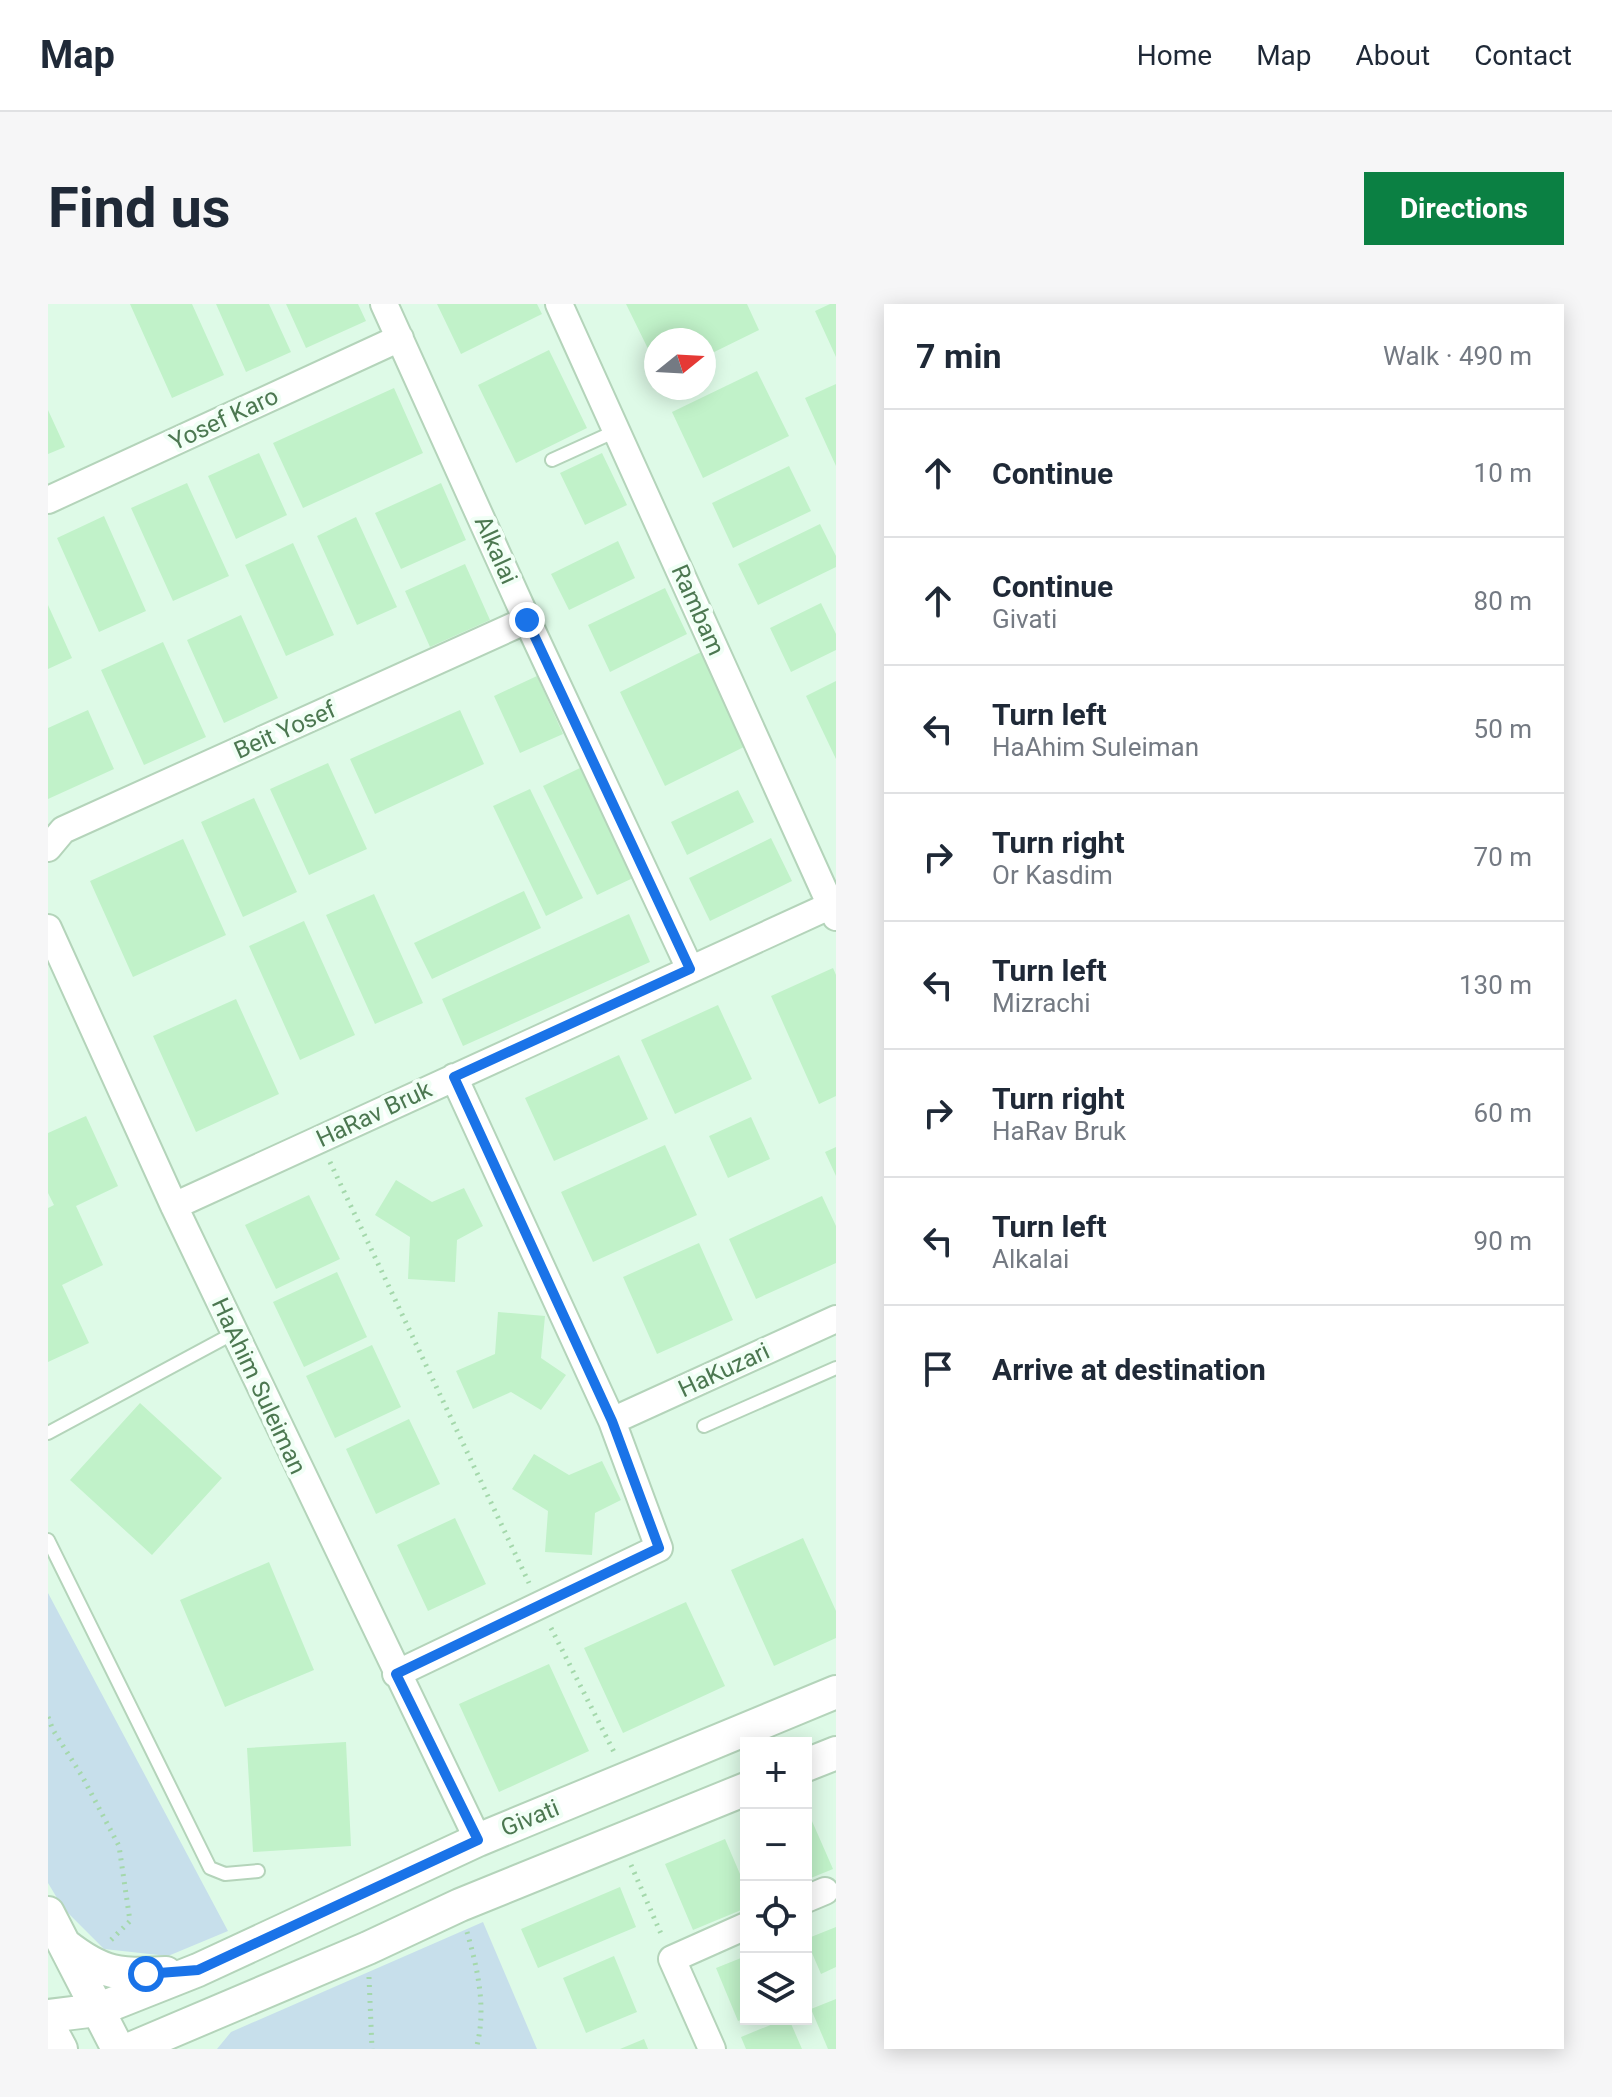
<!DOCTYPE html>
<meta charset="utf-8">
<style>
:root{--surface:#fff;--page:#f6f6f7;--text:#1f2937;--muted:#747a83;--line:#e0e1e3;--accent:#0b8043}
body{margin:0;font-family:Roboto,sans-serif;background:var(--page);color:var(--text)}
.controls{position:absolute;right:24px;bottom:24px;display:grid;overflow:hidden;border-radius:0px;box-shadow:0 4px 20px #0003}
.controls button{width:72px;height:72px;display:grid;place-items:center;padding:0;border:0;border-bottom:2px solid var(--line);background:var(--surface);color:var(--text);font:40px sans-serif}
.compass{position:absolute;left:596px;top:24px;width:72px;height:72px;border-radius:50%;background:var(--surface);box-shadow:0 4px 20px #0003;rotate:72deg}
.stop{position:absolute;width:24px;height:24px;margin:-18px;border:6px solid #1a73e8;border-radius:50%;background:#fff}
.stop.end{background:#1a73e8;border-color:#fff;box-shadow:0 2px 8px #0008}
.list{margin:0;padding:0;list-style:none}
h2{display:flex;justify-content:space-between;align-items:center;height:104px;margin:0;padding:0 32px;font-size:34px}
h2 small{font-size:26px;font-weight:400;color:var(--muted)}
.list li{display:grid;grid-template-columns:52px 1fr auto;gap:24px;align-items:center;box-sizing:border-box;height:128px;padding:0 32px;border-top:2px solid var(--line)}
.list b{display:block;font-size:30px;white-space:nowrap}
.list p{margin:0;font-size:26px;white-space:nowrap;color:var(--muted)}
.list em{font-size:26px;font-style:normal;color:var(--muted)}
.icon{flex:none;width:44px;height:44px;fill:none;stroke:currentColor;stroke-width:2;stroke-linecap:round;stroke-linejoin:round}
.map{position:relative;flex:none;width:788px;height:1745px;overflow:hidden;border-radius:0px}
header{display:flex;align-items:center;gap:48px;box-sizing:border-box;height:112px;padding:0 40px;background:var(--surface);border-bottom:2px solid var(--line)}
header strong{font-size:38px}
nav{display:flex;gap:44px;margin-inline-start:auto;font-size:28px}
.intro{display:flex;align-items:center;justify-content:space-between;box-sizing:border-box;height:192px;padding:0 48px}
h1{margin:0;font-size:56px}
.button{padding:20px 36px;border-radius:0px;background:var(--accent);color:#fff;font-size:28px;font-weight:700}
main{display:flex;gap:48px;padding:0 48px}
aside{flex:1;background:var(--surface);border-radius:0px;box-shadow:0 4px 20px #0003}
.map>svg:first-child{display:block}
.residential{fill:#defae7;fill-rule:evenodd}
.green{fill:#c7dfeb}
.building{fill:#c1f2c9}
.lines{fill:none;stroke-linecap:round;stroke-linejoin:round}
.service-casing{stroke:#b4d4ba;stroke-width:16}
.minor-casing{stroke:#b4d4ba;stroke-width:30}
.tertiary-casing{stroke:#b4d4ba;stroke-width:36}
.path{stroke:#a4d8ab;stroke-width:5;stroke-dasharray:2 6;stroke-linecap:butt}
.service{stroke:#fff;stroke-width:12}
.minor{stroke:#fff;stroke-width:26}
.tertiary{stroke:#fff;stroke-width:32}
.route{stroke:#1a73e8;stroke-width:10}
.labels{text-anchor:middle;stroke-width:8;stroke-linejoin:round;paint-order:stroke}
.street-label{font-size:24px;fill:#4c7851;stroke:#f1fff6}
</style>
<header>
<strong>Map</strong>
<nav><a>Home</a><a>Map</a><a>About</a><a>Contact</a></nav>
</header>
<div class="intro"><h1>Find us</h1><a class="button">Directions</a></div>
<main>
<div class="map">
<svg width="788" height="1745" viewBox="0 0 788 1745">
<rect width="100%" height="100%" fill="#eafdf1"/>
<path class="residential" d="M 0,0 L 788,0 L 788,1745 L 0,1745 ZM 608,36 L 656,36 L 656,84 L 608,84 ZM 698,1439 L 758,1439 L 758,1715 L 698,1715 Z"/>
<path class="green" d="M 0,1289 L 180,1627 L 120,1652 L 56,1645 L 15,1604 L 0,1579 Z
M 435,1618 L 489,1745 L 169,1745 L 183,1728 Z"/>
<path class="building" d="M 82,0 L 144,0 L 176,71 L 124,94 Z
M 168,0 L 221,0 L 243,48 L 198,68 Z
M 238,0 L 310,0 L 318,17 L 258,44 Z
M 389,0 L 489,0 L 494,10 L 413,50 Z
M 578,0 L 699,0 L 711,26 L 656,53 L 656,36 L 608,36 L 608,61 Z
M 782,0 L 788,0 L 788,53 L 767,7 Z
M 501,46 L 539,124 L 468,159 L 430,81 Z
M 709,67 L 741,132 L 655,174 L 624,108 Z
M 788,80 L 788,162 L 757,94 Z
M 346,84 L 375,149 L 255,204 L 225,139 Z
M 0,106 L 17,143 L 0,150 Z
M 211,149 L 239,211 L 188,235 L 160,172 Z
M 554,149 L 579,201 L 537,221 L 512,169 Z
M 741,162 L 763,207 L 685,244 L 664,199 Z
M 139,179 L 181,272 L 125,297 L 83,204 Z
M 393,179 L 418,236 L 353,265 L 327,209 Z
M 56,212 L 98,307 L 51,328 L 9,234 Z
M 308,213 L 349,303 L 309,321 L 269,232 Z
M 772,220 L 788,252 L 788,263 L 710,301 L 690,260 Z
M 570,237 L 587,274 L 521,306 L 503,270 Z
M 245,239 L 286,331 L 238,352 L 197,261 Z
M 417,260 L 442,316 L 382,343 L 357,287 Z
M 617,284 L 639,330 L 562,368 L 540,321 Z
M 773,299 L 788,330 L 788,346 L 743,368 L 722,324 Z
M 0,301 L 24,354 L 0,365 Z
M 193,311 L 230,394 L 176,419 L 139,336 Z
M 115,338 L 158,433 L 96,461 L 53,366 Z
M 655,347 L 700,441 L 617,482 L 572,388 Z
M 489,372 L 515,430 L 472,449 L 446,392 Z
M 788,377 L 788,455 L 758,392 Z
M 40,406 L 66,465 L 0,495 L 0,424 Z
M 412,406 L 436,460 L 327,510 L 302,455 Z
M 280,459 L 319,545 L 261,571 L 222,485 Z
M 532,464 L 585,574 L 549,591 L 495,482 Z
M 482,485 L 535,594 L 498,612 L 445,502 Z
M 690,486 L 706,518 L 639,551 L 623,518 Z
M 206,494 L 249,588 L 195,613 L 153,518 Z
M 723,534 L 744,577 L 662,617 L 641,574 Z
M 135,535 L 178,631 L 85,673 L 42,577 Z
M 476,587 L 493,624 L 384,675 L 366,639 Z
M 326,590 L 375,699 L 327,720 L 278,611 Z
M 581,610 L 602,658 L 415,742 L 394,695 Z
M 256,617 L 307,731 L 252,756 L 201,642 Z
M 785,664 L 788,671 L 788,792 L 771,800 L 723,692 Z
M 188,695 L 231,790 L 148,828 L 105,732 Z
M 670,701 L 704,775 L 627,810 L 593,736 Z
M 571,751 L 600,815 L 506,857 L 477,794 Z
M 38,812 L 70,882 L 28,902 L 55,961 L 14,981 L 41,1039 L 0,1058 L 0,904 L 6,901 L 0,889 L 0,829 Z
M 703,813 L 722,855 L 680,874 L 661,832 Z
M 617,841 L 649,911 L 545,958 L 513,888 Z
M 788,843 L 788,872 L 777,848 Z
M 348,876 L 384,898 L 416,884 L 435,922 L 409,936 L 407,978 L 360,975 L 362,933 L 327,911 Z
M 261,891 L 292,955 L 228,985 L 197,921 Z
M 774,892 L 788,922 L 788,959 L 708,995 L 681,935 Z
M 651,939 L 685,1016 L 609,1050 L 575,973 Z
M 289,968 L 319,1033 L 256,1063 L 225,998 Z
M 450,1008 L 497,1012 L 493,1054 L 518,1071 L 493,1106 L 463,1088 L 425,1105 L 408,1067 L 447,1050 Z
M 324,1041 L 353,1103 L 287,1134 L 258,1072 Z
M 92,1099 L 174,1174 L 104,1251 L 22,1176 Z
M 361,1115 L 392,1180 L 328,1210 L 298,1145 Z
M 486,1150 L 521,1171 L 554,1157 L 573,1196 L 547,1209 L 544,1251 L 497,1248 L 500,1207 L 464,1185 Z
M 407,1214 L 438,1280 L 380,1307 L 349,1241 Z
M 755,1234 L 788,1307 L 788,1334 L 726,1362 L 683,1266 Z
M 221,1258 L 266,1366 L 177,1403 L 132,1296 Z
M 638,1298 L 677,1382 L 575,1429 L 536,1344 Z
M 501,1360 L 541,1447 L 451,1488 L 411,1400 Z
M 298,1438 L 303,1542 L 205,1548 L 199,1444 Z
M 760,1508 L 785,1565 L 758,1576 L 758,1509 Z
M 677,1535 L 698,1584 L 698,1604 L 645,1626 L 617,1560 Z
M 572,1583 L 588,1623 L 490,1664 L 473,1625 Z
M 788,1623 L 788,1663 L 773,1670 L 758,1635 Z
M 566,1652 L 589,1708 L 538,1729 L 515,1674 Z
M 698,1652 L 698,1714 L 690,1717 L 668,1664 Z
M 788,1695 L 788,1745 L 780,1745 L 763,1705 Z
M 737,1715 L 741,1715 L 754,1745 L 698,1745 L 693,1733 Z
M 596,1735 L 600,1745 L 572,1745 Z"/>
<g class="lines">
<g class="service-casing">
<path id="service" d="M 504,156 L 568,127
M 656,1122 L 788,1064
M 0,1129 L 186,1029
M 0,1236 L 162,1564 L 177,1570 L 210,1567"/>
</g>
<g class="minor-casing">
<path id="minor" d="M 336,0 L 479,316 L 642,665
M 511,0 L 788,613
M 0,196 L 352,34
M 0,544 L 15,526 L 479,316
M 0,624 L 126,902 L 430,1536
M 126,902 L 788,599
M 564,1117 L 788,1015
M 348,1370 L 611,1244 L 564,1117 L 406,773
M 758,1595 L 777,1587
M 664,1745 L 624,1655 L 698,1622"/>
</g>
<g class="tertiary-casing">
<path id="tertiary" d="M 758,1461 L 788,1449
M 0,1609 L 70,1745
M 17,1641 C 54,1670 72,1672 118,1669
M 0,1712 L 49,1706 L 150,1666 L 430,1536 L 788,1388
M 0,1721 L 13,1745
M 82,1745 L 320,1644 L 412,1601 L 698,1485"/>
</g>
<path class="path" d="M 282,858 L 481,1279
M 503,1324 L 567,1450
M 0,1413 L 5,1426 L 34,1472 L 71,1542 L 82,1617 L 63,1636
M 583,1561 L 614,1632
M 419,1628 C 430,1666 439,1706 428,1745
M 321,1673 L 324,1745"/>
<use href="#service" class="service"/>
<use href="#minor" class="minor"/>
<use href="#tertiary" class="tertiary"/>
</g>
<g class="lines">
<path class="route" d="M 98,1670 L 150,1666 L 430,1536 L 348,1370 L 611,1244 L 564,1117 L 406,773 L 642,665 L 479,316"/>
</g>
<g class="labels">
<g class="street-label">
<text transform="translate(176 115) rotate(-25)" y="8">Yosef Karo</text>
<text transform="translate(448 246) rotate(66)" y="8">Alkalai</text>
<text transform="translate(650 306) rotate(66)" y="8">Rambam</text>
<text transform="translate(237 426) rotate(-24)" y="8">Beit Yosef</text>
<text transform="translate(326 810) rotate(-25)" y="8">HaRav Bruk</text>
<text transform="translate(676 1066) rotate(-25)" y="8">HaKuzari</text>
<text transform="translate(211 1082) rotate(65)" y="8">HaAhim Suleiman</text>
<text transform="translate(482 1514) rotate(-22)" y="8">Givati</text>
</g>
</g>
</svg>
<div class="controls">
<button>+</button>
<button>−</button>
<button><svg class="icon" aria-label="locate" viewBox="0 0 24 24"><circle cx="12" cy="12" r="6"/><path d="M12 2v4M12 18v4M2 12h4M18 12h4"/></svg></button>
<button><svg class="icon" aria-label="layers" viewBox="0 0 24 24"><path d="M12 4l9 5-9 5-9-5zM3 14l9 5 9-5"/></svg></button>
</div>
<svg class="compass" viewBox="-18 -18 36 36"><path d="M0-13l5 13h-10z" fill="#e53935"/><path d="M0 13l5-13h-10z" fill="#747a83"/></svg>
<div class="stop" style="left:98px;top:1670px"></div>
<div class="stop end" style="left:479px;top:316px"></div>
</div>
<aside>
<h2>7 min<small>Walk · 490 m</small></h2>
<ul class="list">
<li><svg class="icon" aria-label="ahead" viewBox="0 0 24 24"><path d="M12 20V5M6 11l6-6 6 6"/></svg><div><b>Continue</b></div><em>10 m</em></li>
<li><svg class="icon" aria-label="ahead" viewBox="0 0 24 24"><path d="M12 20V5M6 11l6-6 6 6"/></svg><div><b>Continue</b><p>Givati</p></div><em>80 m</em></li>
<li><svg class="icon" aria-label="left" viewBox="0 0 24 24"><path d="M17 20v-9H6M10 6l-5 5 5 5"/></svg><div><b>Turn left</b><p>HaAhim Suleiman</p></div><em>50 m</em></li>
<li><svg class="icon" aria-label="right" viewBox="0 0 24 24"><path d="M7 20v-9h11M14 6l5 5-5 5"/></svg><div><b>Turn right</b><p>Or Kasdim</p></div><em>70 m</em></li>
<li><svg class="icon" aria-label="left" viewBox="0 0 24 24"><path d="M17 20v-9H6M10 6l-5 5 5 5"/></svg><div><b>Turn left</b><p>Mizrachi</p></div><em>130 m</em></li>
<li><svg class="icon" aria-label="right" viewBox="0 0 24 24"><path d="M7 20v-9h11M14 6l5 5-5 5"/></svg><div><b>Turn right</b><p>HaRav Bruk</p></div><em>60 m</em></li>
<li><svg class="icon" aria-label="left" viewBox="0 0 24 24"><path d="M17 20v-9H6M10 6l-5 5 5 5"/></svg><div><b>Turn left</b><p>Alkalai</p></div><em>90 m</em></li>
<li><svg class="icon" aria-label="arrive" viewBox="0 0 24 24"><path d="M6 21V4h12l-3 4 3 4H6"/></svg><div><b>Arrive at destination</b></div></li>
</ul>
</aside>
</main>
